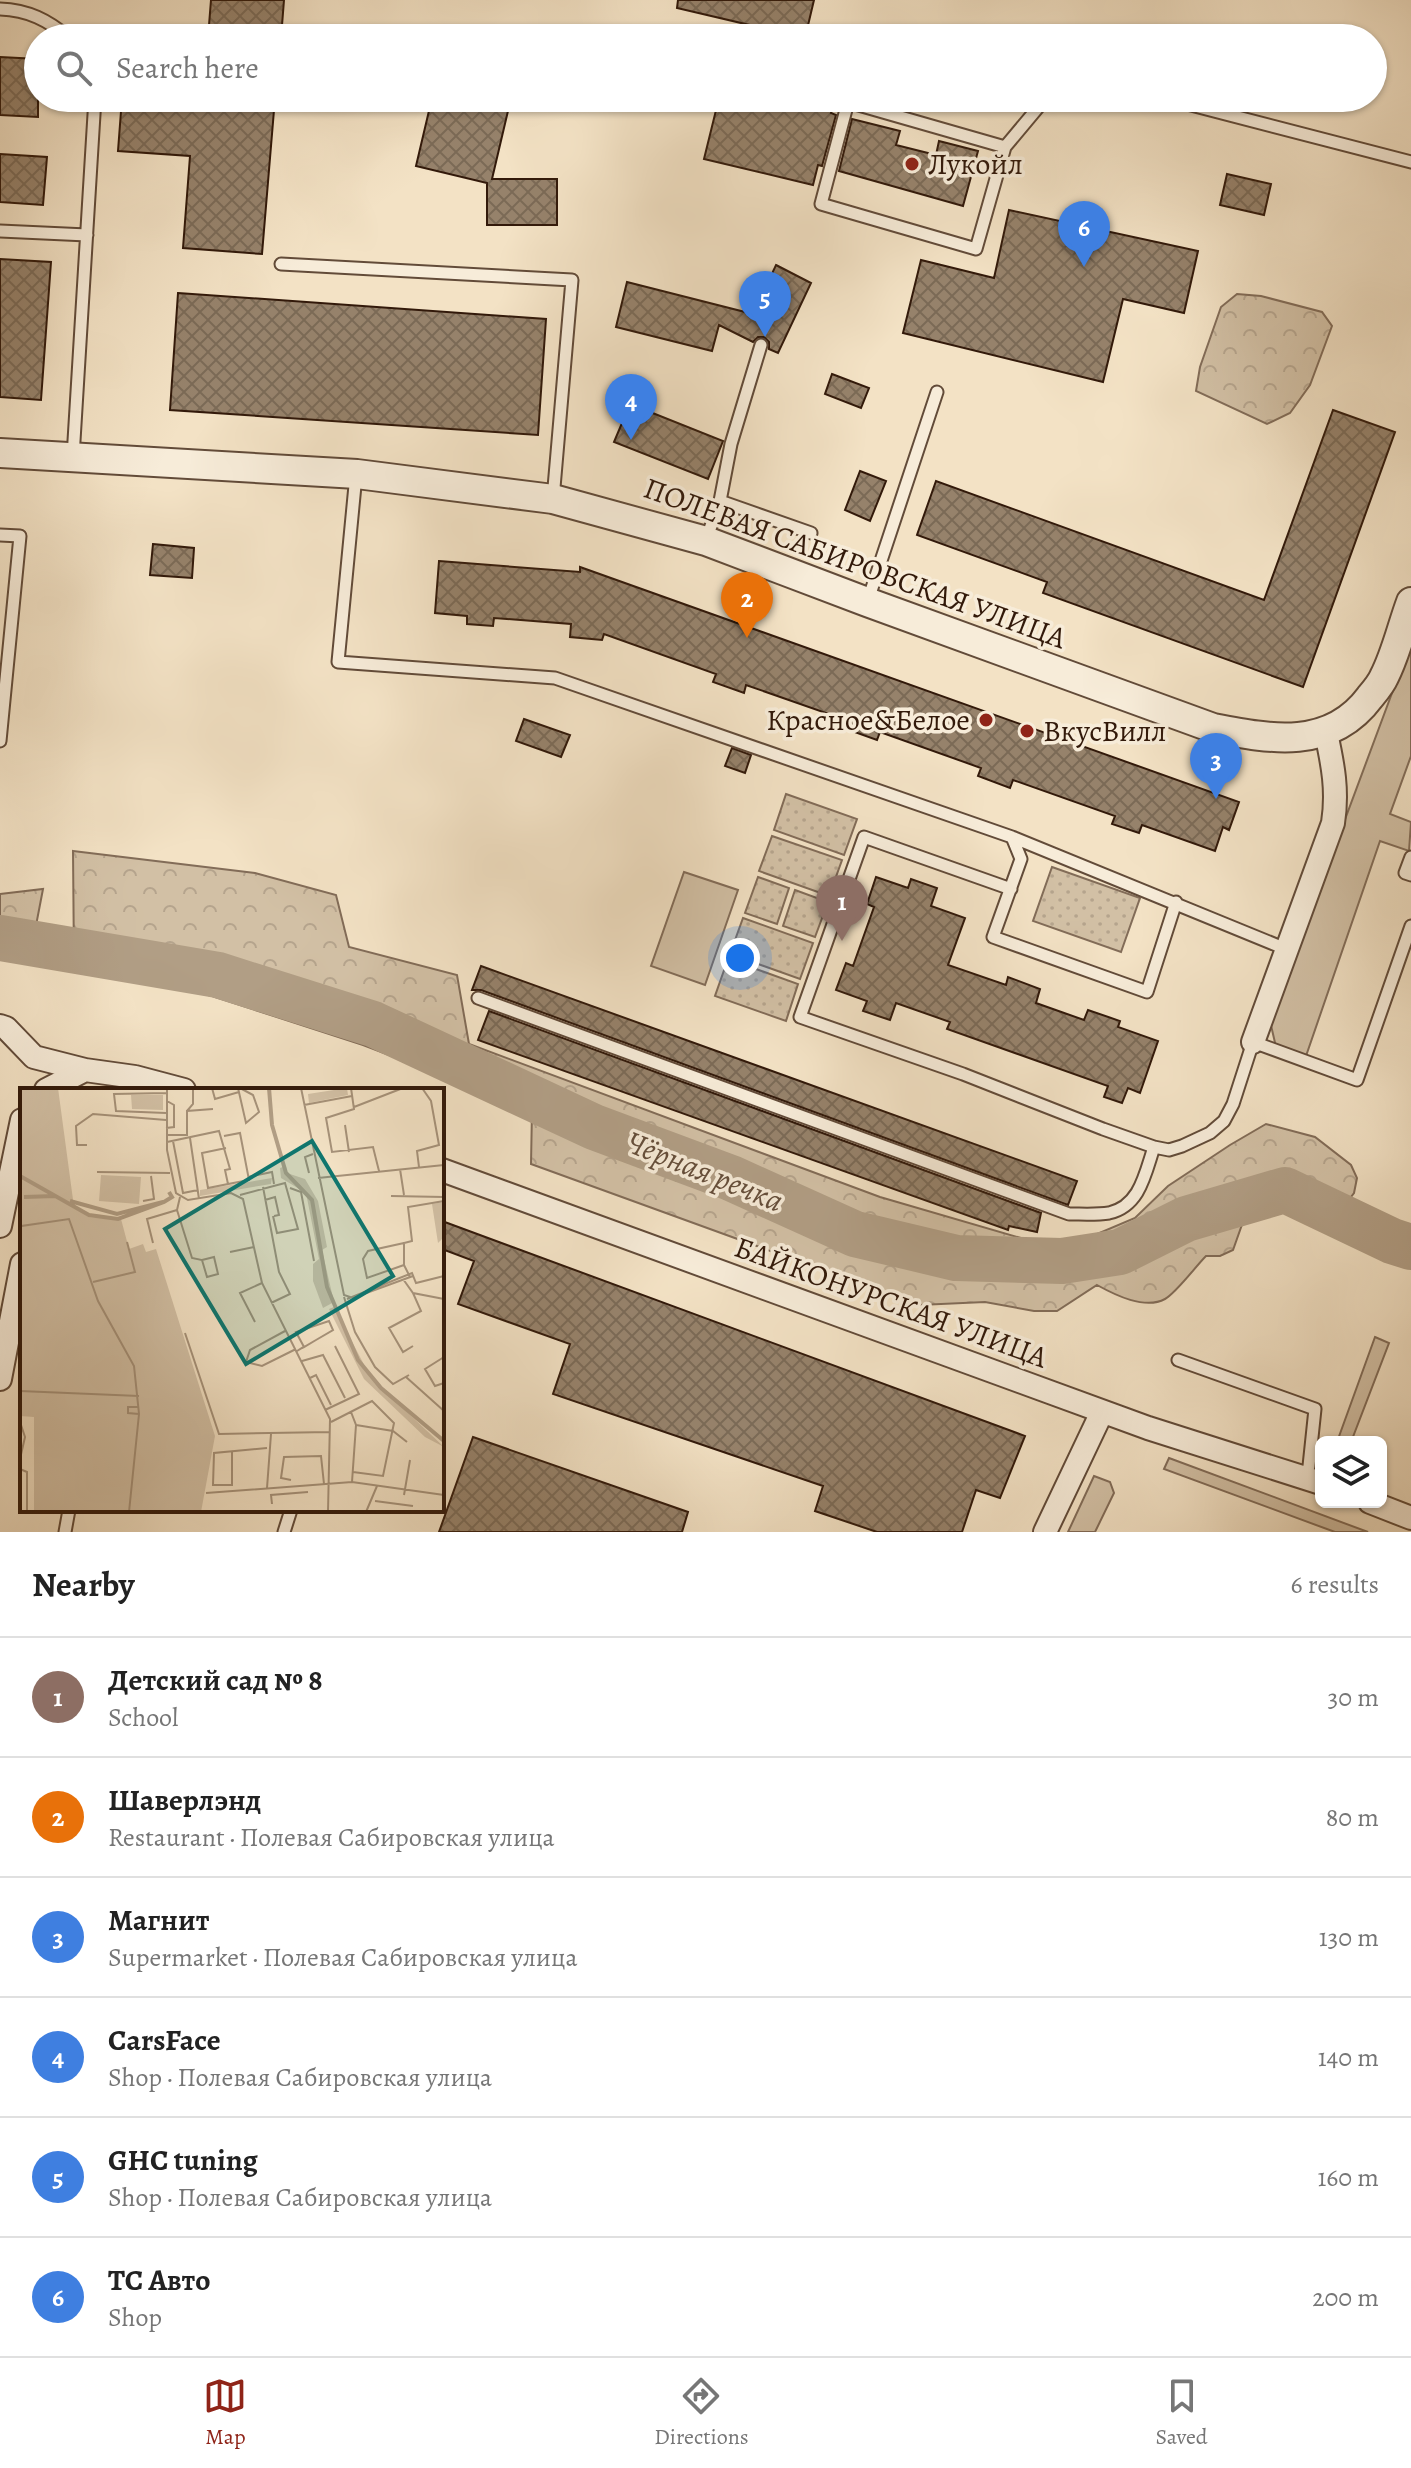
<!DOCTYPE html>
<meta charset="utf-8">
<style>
:root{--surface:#fff;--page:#f2f2f2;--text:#222;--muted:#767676;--line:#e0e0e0;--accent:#8f2418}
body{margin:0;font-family:Alegreya,serif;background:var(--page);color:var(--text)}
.controls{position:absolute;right:24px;bottom:24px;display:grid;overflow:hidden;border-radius:12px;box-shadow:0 2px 6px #0004}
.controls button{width:72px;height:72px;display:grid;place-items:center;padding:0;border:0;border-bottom:2px solid var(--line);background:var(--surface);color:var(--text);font:40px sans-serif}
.you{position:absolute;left:740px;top:958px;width:28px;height:28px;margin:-20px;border:6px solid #fff;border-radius:50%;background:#1a73e8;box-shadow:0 0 0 12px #1a73e833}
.badge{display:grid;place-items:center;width:52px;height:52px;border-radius:50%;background:var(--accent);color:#fff;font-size:26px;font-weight:700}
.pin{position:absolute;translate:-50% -66px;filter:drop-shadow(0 2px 4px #0008)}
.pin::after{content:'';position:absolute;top:42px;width:28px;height:24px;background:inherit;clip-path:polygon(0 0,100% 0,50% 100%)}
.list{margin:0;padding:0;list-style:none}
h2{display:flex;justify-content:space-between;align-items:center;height:104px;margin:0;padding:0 32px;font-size:34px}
h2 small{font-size:26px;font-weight:400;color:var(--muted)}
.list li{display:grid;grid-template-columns:52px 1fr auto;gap:24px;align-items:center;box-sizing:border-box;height:120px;padding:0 32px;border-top:2px solid var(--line)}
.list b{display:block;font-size:30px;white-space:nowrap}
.list p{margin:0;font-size:26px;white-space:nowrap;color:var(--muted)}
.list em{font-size:26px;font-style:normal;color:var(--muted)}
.icon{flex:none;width:44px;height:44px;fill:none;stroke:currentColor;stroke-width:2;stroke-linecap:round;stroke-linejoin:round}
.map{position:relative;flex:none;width:1411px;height:1532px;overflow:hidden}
.search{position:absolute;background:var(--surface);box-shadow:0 2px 6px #0004;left:24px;right:24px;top:24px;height:88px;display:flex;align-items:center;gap:20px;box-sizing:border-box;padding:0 28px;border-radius:44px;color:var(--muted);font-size:30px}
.sheet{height:824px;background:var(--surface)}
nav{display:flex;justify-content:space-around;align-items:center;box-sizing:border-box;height:112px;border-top:2px solid var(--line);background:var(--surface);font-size:22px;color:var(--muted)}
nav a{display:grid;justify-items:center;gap:4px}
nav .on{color:var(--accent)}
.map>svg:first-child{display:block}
.grass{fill:#d2c0a5;stroke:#826c58;stroke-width:2}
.forest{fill:url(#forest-crowns);stroke:#826c58;stroke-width:2}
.park{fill:url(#park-dots);stroke:#826c58;stroke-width:2}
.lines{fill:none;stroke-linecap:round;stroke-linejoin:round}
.river{stroke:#b19e85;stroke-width:46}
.building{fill:url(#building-cross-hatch);stroke:#32190a;stroke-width:2}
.service-casing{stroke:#624b39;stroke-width:15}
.minor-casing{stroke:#624b39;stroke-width:26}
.tertiary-casing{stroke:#624b39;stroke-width:32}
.service{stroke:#f7ecd9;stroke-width:11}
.minor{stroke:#f7ecd9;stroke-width:22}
.tertiary{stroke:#f7ecd9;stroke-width:28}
.poi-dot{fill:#8f2418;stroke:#f7ecd9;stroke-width:3}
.labels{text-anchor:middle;stroke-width:7;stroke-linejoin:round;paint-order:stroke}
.poi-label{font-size:30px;fill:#32190a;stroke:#f7ecd9;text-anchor:start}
.street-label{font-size:30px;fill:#32190a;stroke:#f7ecd9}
.water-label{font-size:32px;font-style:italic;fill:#654e3b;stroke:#f7ecd9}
.inset-river{fill:none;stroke:#b19e85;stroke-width:4}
.inset-road{fill:none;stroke:#a6927a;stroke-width:2}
.view{fill:#0f766e;fill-opacity:0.15;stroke:#0f766e;stroke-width:4}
.inset-edge{fill:none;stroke:#32190a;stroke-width:4}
</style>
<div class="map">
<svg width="1411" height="1532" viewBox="0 0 1411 1532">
<defs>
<pattern id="forest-crowns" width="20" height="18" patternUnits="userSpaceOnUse" patternTransform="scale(2)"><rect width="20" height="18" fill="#d2c0a5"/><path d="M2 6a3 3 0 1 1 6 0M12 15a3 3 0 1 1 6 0" fill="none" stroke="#b5a48d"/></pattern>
<pattern id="park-dots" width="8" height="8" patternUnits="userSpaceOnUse" patternTransform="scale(2)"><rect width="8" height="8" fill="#d2c0a5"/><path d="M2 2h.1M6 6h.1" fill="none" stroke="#b5a48d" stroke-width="1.8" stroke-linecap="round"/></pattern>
<pattern id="building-cross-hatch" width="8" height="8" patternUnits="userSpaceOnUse" patternTransform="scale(2)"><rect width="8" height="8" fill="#96826b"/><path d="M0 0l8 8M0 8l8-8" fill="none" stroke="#7b6a56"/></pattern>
</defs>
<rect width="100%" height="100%" fill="#f3e2c5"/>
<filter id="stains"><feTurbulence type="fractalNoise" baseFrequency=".0025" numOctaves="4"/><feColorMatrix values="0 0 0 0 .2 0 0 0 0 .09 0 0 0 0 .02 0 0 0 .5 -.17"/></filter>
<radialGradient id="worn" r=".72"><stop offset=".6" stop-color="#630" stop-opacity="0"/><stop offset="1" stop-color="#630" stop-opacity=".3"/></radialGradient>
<path class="grass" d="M 1411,642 L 1411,756 L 1390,814 L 1411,822 L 1409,851 L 1380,841 L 1306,1056 L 1276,1047 L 1270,1021 Z
M 684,872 L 738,890 L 705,985 L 651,966 Z
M 1375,1337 L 1389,1343 L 1351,1442 L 1337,1442 Z
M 1169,1458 L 1368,1532 L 1335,1532 L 1164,1469 Z
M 1094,1476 L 1110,1482 L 1114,1493 L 1095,1532 L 1068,1532 Z"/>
<path class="forest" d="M 1237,294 L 1261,296 L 1322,312 L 1332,326 L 1310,385 L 1290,413 L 1267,424 L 1196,391 L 1200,367 L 1221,307 Z
M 73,851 L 255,873 L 336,895 L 349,947 L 457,975 L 469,1044 L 880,1197 L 1038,1243 L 1083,1240 L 1135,1218 L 1168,1186 L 1230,1145 L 1266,1124 L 1315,1137 L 1351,1165 L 1357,1178 L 1354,1193 L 1336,1216 L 1319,1217 L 1280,1198 L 1244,1219 L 1233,1250 L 1220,1256 L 1206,1256 C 1196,1266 1176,1293 1165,1299 C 1145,1310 1115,1295 1097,1285 L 1057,1311 L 1034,1311 L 985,1302 L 919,1305 L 531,1164 L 532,1110 L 363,1045 L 212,996 L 74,964 Z
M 43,889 L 34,936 L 0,932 L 0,894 Z"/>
<path class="park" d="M 786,794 L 857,819 L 844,855 L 774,830 Z
M 772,836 L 842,860 L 829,896 L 759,871 Z
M 1052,867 L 1140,898 L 1121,952 L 1033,921 Z
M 758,877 L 789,888 L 777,924 L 745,913 Z
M 795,890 L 828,902 L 815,937 L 783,926 Z
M 743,918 L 813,943 L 800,979 L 730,954 Z
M 728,959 L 798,984 L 786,1021 L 715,996 Z"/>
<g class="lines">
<path class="river" d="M 0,938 L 218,975 L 373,1024 L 594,1127 L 731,1178 L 855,1234 L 956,1258 L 1062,1261 L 1120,1252 L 1186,1219 L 1285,1190 L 1392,1241 L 1411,1247"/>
</g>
<path class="building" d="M 211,0 L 284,0 L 281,38 L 208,38 Z
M 678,0 L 814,0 L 805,38 L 677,8 Z
M 0,57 L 38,59 L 38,117 L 0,115 Z
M 122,98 L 275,98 L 262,254 L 183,248 L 190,156 L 118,151 Z
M 432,98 L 511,98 L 492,179 L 557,179 L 557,225 L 487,225 L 487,183 L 416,166 Z
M 719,98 L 835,98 L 831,113 L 836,115 L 822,166 L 818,165 L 813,185 L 704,159 Z
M 852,119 L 900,131 L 896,145 L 936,155 L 939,141 L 978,151 L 963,206 L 839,171 Z
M 0,154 L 47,157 L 43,205 L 0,202 Z
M 1227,174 L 1271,184 L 1264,215 L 1220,205 Z
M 1009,210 L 1198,251 L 1184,313 L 1123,299 L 1103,382 L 903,333 L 921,260 L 994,278 Z
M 0,259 L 51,262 L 41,400 L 0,397 Z
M 776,265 L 811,283 L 778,353 L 769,349 L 769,342 L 764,337 L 758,337 L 753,342 L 719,325 L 712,351 L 616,327 L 627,282 L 753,314 Z
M 178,293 L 546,319 L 538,435 L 170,410 Z
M 832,374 L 869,388 L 861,408 L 825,394 Z
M 630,404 L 723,441 L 708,479 L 614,442 Z
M 1333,410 L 1395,432 L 1303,687 L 1043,593 L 1047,582 L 917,535 L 936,481 L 1264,600 Z
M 860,471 L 886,481 L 870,521 L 845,510 Z
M 153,544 L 194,548 L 192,578 L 150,575 Z
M 439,561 L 580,572 L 580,567 L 1239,802 L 1229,830 L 1223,827 L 1215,851 L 1142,825 L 1139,833 L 1112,824 L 1115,816 L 1013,780 L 1010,788 L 978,776 L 981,768 L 880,732 L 877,740 L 846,729 L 849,721 L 746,685 L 744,693 L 713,682 L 716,674 L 604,634 L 602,640 L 570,637 L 571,624 L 494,618 L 493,626 L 467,624 L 467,616 L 435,613 Z
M 524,719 L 570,735 L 561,757 L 516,741 Z
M 732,748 L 751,755 L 745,773 L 725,766 Z
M 876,877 L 908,888 L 911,879 L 937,888 L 931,906 L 965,918 L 948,965 L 1006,985 L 1008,977 L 1040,989 L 1036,1003 L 1084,1020 L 1088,1010 L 1120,1021 L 1118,1027 L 1158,1041 L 1140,1093 L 1128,1088 L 1122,1103 L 1104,1097 L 1108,1086 L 947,1029 L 950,1022 L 896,1003 L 890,1020 L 863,1011 L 867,1001 L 836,990 L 846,963 L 853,966 L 874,907 L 867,904 Z
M 481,966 L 1077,1181 L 1068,1205 L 481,990 L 472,990 Z
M 489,1011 L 1041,1213 L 1037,1232 L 1009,1226 L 1008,1230 L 478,1040 Z
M 442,1221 L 1025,1436 L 1000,1498 L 976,1490 L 962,1532 L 877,1532 L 815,1511 L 823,1486 L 553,1394 L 570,1344 L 458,1304 L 474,1261 L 442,1249 Z
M 473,1437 L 688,1512 L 682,1532 L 439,1532 Z"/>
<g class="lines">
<g class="service-casing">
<path id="service" d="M 0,9 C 28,10 48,20 69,38
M 1164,98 L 1411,162
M 1005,147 L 848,102 L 821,204 L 976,249 L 1005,147 L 1046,98
M 0,231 L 87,235
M 281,264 L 572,280 L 553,499
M 73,457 L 95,98
M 356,475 L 338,662 L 555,678 L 1012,837 L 1286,949
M 720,501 L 811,533
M 0,535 L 20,536 L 0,741
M 706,540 L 720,501 L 731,444 L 761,345
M 868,600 L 937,392
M 1012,837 L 1021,859 L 993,937 L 1147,992 L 1176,902
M 1411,857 L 1405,873 L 1411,875
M 1011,889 L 864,837 L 800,1017 L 963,1074 L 1103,1129 L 1154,1147 L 1169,1150 L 1182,1146 L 1210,1133 L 1224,1121 L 1233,1104 L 1253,1042 L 1357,1080 L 1411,926
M 478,998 L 1069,1214 C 1082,1214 1097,1215 1109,1213 C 1140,1206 1145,1174 1154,1147
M 1178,1360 L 1315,1409 L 1309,1466 L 1306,1477
M 65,1532 L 69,1510
M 284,1532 L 291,1510"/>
</g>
<g class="minor-casing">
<path id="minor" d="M 0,1026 L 6,1028 L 34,1057 L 85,1070
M 1253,1042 L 1333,823 C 1338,791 1333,765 1326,733
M 46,1090 L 85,1070 L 135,1077 L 184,1090
M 442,1170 L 1148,1428 L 1321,1483
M 0,1226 L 22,1120
M 0,1379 L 22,1264
M 1370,1502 L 1411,1518
M 1045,1532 L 1102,1412"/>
</g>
<g class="tertiary-casing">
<path id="tertiary" d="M 0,453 L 357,474 L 553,499 L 706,541 L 867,602 L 1213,728 C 1270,739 1330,751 1370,697 C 1375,691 1381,684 1384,677 C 1396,654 1402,626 1411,602"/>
</g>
<use href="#service" class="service"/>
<use href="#minor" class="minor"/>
<use href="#tertiary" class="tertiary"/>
</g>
<g class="poi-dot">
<circle cx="912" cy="164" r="8"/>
<circle cx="986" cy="720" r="8"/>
<circle cx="1027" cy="731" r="8"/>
</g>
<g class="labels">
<g class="poi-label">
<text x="928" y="174">Лукойл</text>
<text x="970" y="730" text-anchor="end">Красное&amp;Белое</text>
<text x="1043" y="741">ВкусВилл</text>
</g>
<g class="street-label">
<text transform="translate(855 563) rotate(20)" y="10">ПОЛЕВАЯ САБИРОВСКАЯ УЛИЦА</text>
<text transform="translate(891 1302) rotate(20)" y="10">БАЙКОНУРСКАЯ УЛИЦА</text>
</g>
<g class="water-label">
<text transform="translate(705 1171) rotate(22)" y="11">Чёрная речка</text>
</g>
</g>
<g transform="translate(20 1088)">
<rect width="424" height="424" fill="#f3e2c5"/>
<path d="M 143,7 L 143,22 L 112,21 L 111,7 ZM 81,87 L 121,89 L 119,116 L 79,113 ZM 252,90 L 251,96 L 180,108 L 180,102 ZM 424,114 L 424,149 L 418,155 L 412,116 Z" fill="#d2c0a5"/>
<path d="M 327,0 L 328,7 L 289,15 L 288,6 ZM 266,78 L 267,85 L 285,91 L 298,113 L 307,159 L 302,162 L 314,214 L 303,220 L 293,193 L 293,176 L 299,171 L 286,105 L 261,90 L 260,80 ZM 314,219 L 351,290 L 424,359 L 405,349 L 344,291 L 309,221 Z" fill="#d2c0a5"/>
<path d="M 0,0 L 38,0 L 54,119 L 69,129 L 101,131 L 109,161 L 123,156 L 126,164 L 136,161 L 195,348 L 181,424 L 14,424 L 14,329 L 0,328 Z" fill="#d2c0a5"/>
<path class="inset-river" d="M 249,0 L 252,37 L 266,85 L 292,112 L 307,199 L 338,272 L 361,300 L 424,353M 0,88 L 69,127 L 98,131 L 144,114 L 152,109 L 149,104M 4,109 L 35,108M 50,113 L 97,126 L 143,114"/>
<path class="inset-road" d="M 147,0 L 147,62 L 156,105 L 168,112 L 211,105 L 223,111 L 242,195 L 310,331 L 308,424M 192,0 L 195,11 L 219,4M 218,0 L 226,35 L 239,24 L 233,7 L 220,0M 281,0 L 324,207 L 333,210 L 393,188M 331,0 L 334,21 L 306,30 L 312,64 L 353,59 L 359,83M 284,17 L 332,8M 334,19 L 383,0M 167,23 L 173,16 L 173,0M 146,25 L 96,23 L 94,6 L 147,5M 325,37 L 329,64M 146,40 L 154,39 L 154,17 L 147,13M 146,47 L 167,47 L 167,23 L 193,21M 170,50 L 179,111M 153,53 L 163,105 L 178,102M 147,54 L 199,43 L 210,81 L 205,82 L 208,96 L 229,92 L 220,45 L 204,48M 67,57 L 57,57 L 56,38 L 73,26 L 146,32M 206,60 L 182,65 L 188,100 L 208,96M 399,79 L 397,63 L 419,57 L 411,13 L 402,0M 380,81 L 384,107M 77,84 L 150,85M 289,85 L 285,69 L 293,66M 228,89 L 252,84 L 254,96M 298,90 L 424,77M 243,99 L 259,184 L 270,206 L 251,215M 270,100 L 281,104 L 294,173M 220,107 L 265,95 L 278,141 L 257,145 L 253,128M 371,108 L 424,109M 160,109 L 157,122 L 172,170 L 182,172 L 187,189 L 198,186 L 194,169 L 182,172M 245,112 L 255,109 L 259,127 L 254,128M 123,113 L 134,111 L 131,88M 0,129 L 1,138 L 49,131 L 78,213 L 114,278 L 119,326 L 109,424M 133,155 L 127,131 L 157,122M 384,155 L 348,163 L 343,171 L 347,190 L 384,177M 210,164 L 234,159M 390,189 L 384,177 L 384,155 L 392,153 L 388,119 L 424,113M 383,191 L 393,205 L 424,211M 73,194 L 115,184 L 107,154M 324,209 L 335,244 L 355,279 L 373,296 L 389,287M 327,211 L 392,185 L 396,195 L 424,188M 235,234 L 220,205 L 242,195M 265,243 L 230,262 L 226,274 L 242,278 L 276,261M 165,245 L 199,346 L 310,344M 393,258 L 383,264 L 369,240 L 401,223 L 393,205M 277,263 L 282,260 L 284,259 L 296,252 L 313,242 L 309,233 L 276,244 L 284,259M 424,269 L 405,281 L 415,298 L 424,295M 282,273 L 303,267 L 325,310M 386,289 L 424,323M 290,290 L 296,287 L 311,317M 0,303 L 119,308M 119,319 L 108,319 L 108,325 L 119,326M 305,322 L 339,306 L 315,258M 331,324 L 336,337 L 332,394M 0,334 L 5,349 L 0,371M 311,334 L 352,313 L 374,335 L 363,388 L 333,384M 336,337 L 373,343 L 387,354M 212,364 L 212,397 L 193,397 L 194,365 L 247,360M 0,381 L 7,384 L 7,424M 271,392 L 261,390 L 264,369 L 301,368 L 304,396M 247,400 L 251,346M 186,405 L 332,394 L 424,407M 384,407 L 390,372M 355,413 L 393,418M 252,416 L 251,407 L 288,404M 346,424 L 357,398"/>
<path class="view" d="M 292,53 L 373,188 L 226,276 L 145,141 Z"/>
<rect width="424" height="424" class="inset-edge"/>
</g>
<rect width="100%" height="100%" filter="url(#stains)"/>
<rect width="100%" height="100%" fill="url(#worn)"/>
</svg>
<div class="controls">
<button><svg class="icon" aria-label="layers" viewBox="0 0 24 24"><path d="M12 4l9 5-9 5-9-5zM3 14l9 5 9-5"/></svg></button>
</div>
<div class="you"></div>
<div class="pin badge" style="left:842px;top:941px;background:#8d6e63">1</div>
<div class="pin badge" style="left:747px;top:638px;background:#e8710a">2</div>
<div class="pin badge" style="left:1216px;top:799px;background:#3f7fe0">3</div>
<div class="pin badge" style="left:631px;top:440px;background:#3f7fe0">4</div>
<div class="pin badge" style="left:765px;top:337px;background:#3f7fe0">5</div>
<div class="pin badge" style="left:1084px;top:267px;background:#3f7fe0">6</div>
<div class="search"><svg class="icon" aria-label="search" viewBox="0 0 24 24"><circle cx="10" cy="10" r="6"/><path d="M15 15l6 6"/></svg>Search here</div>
</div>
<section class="sheet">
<h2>Nearby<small>6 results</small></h2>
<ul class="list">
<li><span class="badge" style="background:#8d6e63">1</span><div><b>Детский сад № 8</b><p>School</p></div><em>30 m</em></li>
<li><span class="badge" style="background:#e8710a">2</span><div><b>Шаверлэнд</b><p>Restaurant · Полевая Сабировская улица</p></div><em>80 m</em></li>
<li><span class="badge" style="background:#3f7fe0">3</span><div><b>Магнит</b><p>Supermarket · Полевая Сабировская улица</p></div><em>130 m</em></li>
<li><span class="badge" style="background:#3f7fe0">4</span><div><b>CarsFace</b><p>Shop · Полевая Сабировская улица</p></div><em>140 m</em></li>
<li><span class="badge" style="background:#3f7fe0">5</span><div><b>GHC tuning</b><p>Shop · Полевая Сабировская улица</p></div><em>160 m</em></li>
<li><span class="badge" style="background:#3f7fe0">6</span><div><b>ТС Авто</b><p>Shop</p></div><em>200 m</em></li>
</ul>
</section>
<nav>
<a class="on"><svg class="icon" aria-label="map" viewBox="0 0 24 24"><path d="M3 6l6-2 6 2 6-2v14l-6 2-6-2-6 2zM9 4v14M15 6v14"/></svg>Map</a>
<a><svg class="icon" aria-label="directions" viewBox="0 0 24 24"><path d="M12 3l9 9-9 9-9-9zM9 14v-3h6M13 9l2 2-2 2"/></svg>Directions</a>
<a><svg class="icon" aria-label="saved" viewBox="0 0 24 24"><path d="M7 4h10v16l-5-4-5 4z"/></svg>Saved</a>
</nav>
